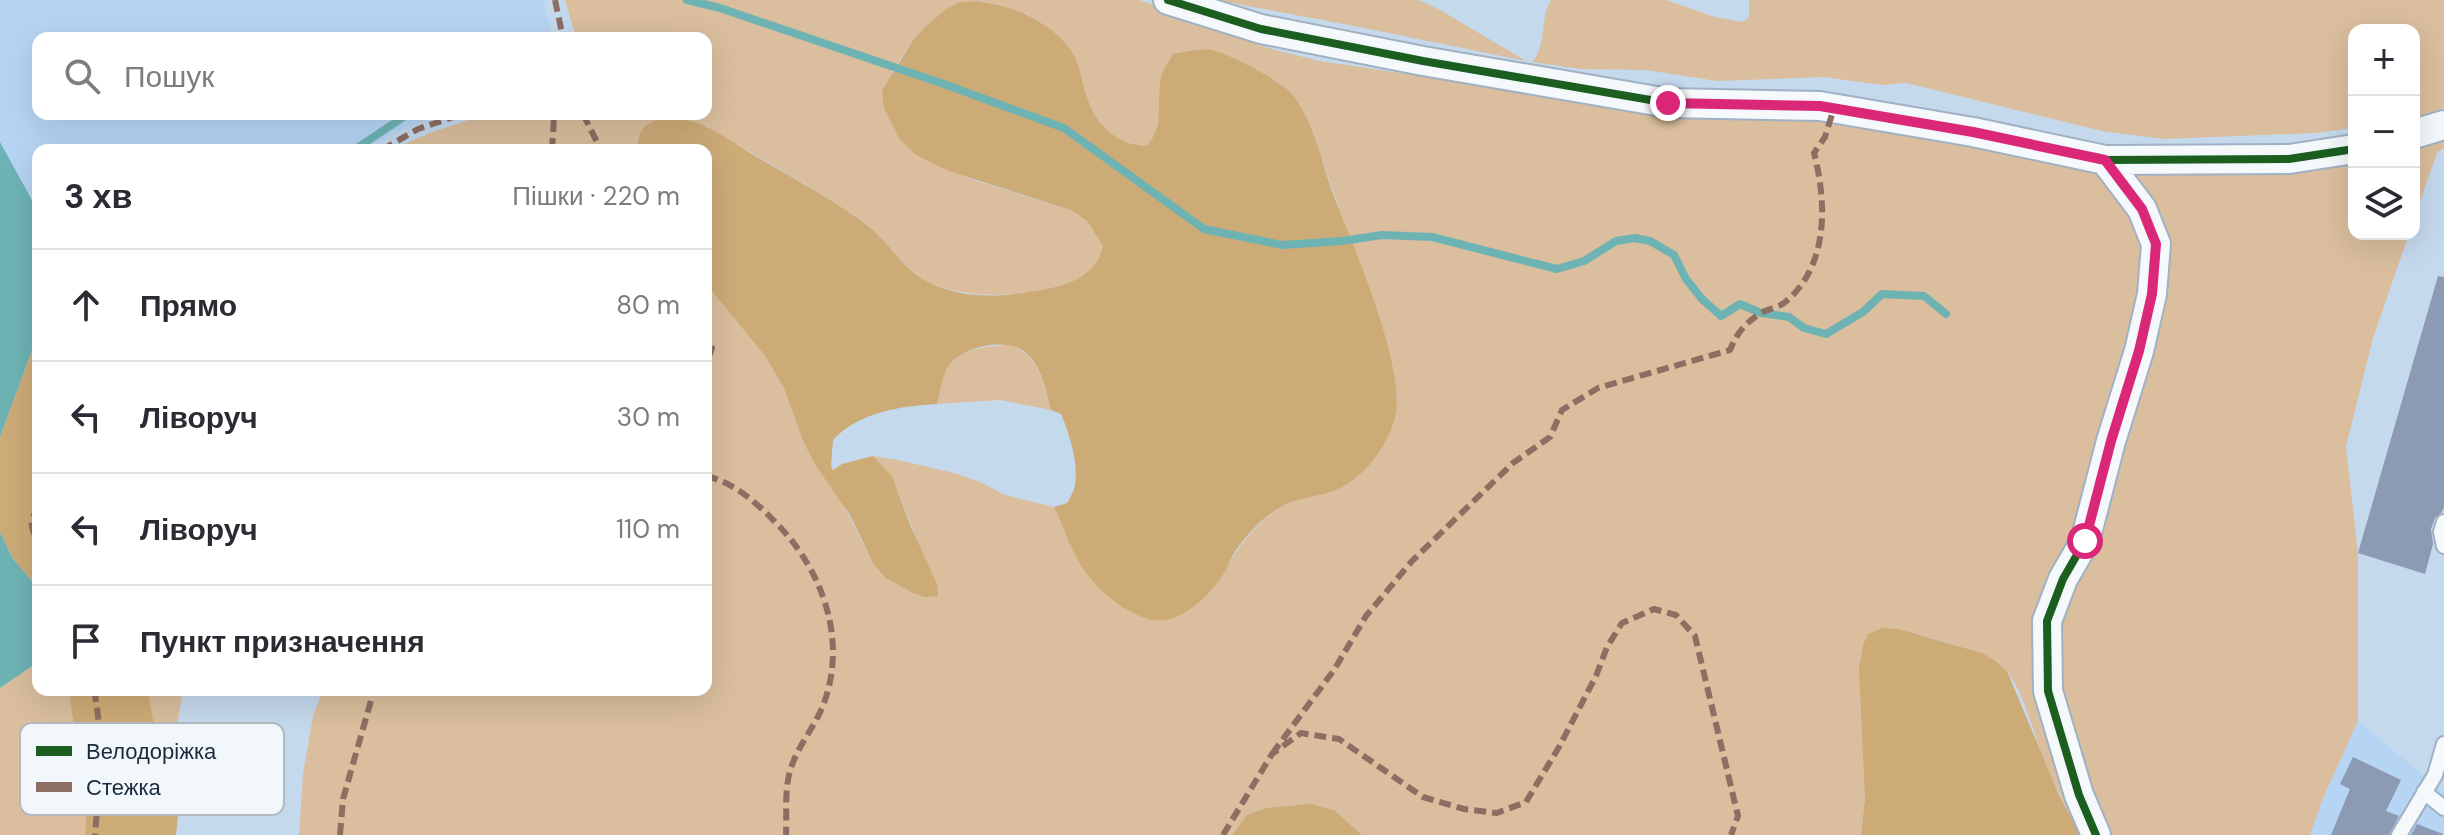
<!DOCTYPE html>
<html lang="uk">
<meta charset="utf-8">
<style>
:root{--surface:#fff;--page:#f2f2f3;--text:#2b2b33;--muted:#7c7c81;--line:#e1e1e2}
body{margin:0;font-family:"DM Sans",sans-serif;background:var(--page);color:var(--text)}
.controls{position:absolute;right:24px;top:24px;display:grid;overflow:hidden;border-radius:16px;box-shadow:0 8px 32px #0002}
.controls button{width:72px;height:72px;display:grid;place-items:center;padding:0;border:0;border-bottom:2px solid var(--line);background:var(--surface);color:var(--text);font:40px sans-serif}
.stop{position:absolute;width:24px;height:24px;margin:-18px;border:6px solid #db2777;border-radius:50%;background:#fff}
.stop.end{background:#db2777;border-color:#fff;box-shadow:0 2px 8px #0008}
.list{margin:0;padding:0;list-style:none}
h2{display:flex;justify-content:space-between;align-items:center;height:104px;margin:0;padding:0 32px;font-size:34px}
h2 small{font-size:26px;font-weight:400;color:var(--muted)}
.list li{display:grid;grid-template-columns:52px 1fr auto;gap:24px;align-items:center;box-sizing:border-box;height:112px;padding:0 32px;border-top:2px solid var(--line)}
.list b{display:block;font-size:30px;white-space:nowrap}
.list em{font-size:26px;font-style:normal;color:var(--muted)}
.icon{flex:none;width:44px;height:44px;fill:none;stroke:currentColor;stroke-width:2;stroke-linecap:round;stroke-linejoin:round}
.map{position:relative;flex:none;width:2444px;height:835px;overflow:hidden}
.search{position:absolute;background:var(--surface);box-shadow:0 8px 32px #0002;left:32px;top:32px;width:680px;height:88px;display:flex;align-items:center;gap:20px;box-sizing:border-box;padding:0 28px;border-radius:16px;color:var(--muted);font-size:30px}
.panel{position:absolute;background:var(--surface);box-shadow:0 8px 32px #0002;left:32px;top:144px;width:680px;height:552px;border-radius:16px}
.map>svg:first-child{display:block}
.built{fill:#b6d5f4}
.green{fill:#dabe9d}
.forest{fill:#cdab77}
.water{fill:#6eb3b4}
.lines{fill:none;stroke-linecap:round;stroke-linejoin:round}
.stream{stroke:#6eb3b4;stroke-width:8}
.building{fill:#8c9ab4}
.service-casing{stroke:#a0b1c3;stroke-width:18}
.minor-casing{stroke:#a0b1c3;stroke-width:32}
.service{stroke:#f6f9fc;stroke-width:14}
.minor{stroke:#f6f9fc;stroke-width:28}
.quiet{stroke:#8d6e63;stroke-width:6;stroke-dasharray:12 6;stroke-linecap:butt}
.cycleway-casing{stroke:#f2f7fb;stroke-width:13}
.cycleway{stroke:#1b5e20;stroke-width:8}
.route{stroke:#db2777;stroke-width:10}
.key{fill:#f2f7fb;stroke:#b1bac1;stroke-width:2}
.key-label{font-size:22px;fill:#182a3b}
</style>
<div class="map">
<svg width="2444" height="835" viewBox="0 0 2444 835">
<rect width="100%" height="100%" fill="#c5d9ed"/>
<path class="built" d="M 0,0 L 544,0 L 552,38 L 38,38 L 38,114 L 441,114 L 397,131 L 364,150 L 38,150 L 38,211 L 0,142 Z
M 2358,721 L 2444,792 L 2444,835 L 2310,835 L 2324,796 Z"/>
<path class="green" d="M 565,0 L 1140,0 L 1206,27 L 1275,50 L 1320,61 L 1567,98 L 1776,110 L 2055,150 L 2354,148 L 2354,234 L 2409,234 L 2373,338 L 2346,447 L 2358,553 L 2358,721 L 2324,796 L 2310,835 L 2081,835 C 2067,810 2054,784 2043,758 C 2034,734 2023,692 2008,672 C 1990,650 1911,631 1882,628 L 1861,835 L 1362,835 L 1334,810 L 1266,808 L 1247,815 L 1232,835 L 299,835 L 303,774 L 313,716 L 323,690 L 706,690 L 706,284 L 765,356 L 784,388 L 874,565 L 887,578 L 911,592 L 921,550 L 892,476 L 873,456 L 898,460 L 954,473 L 980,482 L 1005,495 L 1054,507 L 1066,529 L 1220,580 C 1237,546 1261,513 1297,499 C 1309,494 1322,493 1334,491 L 1397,399 L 1389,356 L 1378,316 L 1312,133 L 1290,92 L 1278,82 L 1216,51 L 1158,120 L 1154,138 L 1146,146 L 1136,145 L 1114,137 L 1103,127 L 1090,107 L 1084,91 L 1044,24 L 1026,14 L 994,4 L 977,1 L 924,28 L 913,40 L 892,72 L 916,155 L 974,180 L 1073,211 L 1087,221 L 1103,246 C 1103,250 1103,255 1101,258 C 1077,301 969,302 930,283 C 904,270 890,243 867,225 C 817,188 760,159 706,126 L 637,138 L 637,150 L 391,150 L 430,133 L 486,114 L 706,114 L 706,38 L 576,38 Z
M 1216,0 L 1419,0 L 1442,11 L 1526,61 L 1349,25 Z
M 1551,0 L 1666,0 L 1715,17 L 1743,22 L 1749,17 L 1749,0 L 2444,0 L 2444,108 L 2414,118 L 2414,30 L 2354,30 L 2354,128 L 2315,133 L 2164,139 L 2102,131 L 1906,83 L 1882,85 L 1824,77 L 1717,81 L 1646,70 L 1580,69 L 1532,62 C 1548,44 1539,19 1551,0 Z
M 2444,125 L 2444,148 L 2437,153 L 2414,219 L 2414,137 Z
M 1008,345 C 1038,351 1044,384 1051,410 L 1000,400 L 937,404 C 940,394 941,382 945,372 C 955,349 986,346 1008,345 Z
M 38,662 L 38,690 L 69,690 L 78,761 L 87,799 L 85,835 L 0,835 L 0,688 Z
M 148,690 L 183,690 L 170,768 C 151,750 152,715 148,690 Z"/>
<path class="forest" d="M 977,1 C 1012,6 1047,19 1069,48 C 1079,60 1080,73 1084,88 C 1092,120 1112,144 1146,146 C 1167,127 1154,95 1163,71 C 1165,66 1170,60 1173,54 C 1187,52 1202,47 1215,51 C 1229,54 1280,81 1289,91 C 1312,115 1321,160 1332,191 C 1351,241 1407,367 1395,417 C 1388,446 1364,478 1336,490 C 1317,498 1298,496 1279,508 C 1262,518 1243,538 1233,555 C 1228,564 1225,574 1218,582 C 1206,598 1186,616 1166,620 C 1134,625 1093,587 1079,562 C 1069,545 1063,525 1054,507 L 1067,503 C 1070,498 1074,491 1075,485 C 1079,463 1069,433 1061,414 L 1051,410 C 1046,391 1042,367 1026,353 C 1008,336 960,346 947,368 C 942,378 940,393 937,404 C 901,406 859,412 833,440 L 831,466 L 833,470 L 842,464 L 873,456 L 892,476 L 911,527 L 937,584 L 938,596 L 924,597 L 911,592 L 886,578 L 874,565 L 850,515 L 816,466 L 804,443 L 784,388 L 765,356 L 706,284 L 706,150 L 637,150 C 637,119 663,114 690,121 C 715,127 737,146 759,158 C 796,180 834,200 868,226 C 890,243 904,271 930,283 C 969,302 1015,296 1056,287 C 1077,282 1099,269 1103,246 L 1087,221 L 1073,211 L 949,171 L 916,155 L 900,140 L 884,108 L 882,91 L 913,40 L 924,28 L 945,10 L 958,3 Z
M 38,334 L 38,588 L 13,559 L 0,532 L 0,437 Z
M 1882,628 L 1899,629 L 1982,653 L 1994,660 L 2007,671 L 2059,795 L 2081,835 L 1861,835 L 1865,797 L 1859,669 L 1863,645 L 1868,634 Z
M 69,690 L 148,690 L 157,745 L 161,760 L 170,768 L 178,815 L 176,835 L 85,835 L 87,799 L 78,761 Z
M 1311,804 L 1334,810 L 1362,835 L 1232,835 L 1247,815 L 1266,808 Z"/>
<path class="water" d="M 0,142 L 38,211 L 38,334 L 0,437 Z
M 0,532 L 13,559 L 38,588 L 38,662 L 0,688 Z"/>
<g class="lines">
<path class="stream" d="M 687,0 L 720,8 L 941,83 L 1064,128 L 1204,229 L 1282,245 L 1342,241 L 1382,235 L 1432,237 L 1557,269 L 1584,261 L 1616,241 L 1635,238 L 1650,241 L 1674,255 L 1686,279 L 1702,299 L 1721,316 L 1740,304 L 1761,313 L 1789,317 L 1804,328 L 1826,334 L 1863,312 L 1882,294 L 1924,296 L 1946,314
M 354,150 L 408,114"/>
</g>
<path class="building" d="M 2438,276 L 2444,277 L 2444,507 L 2442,512 L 2435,518 L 2431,529 L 2433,544 L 2425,574 L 2358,553 Z
M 2353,757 L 2401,780 L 2386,811 L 2399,816 L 2389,835 L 2331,835 L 2350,789 L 2340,784 Z
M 2417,824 L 2443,834 L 2443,835 L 2411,835 Z"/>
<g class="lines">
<g class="service-casing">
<path id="service" d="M 2444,522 L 2441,532 L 2444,546
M 2424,792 L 2444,808
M 2399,835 L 2435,775 L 2444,744"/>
</g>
<g class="minor-casing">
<path id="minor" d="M 1168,0 L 1261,29 L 1423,61 L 1668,103 L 1820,106 L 1973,132 L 2105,160 L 2289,159 L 2354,149
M 2414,134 L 2444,125
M 2096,835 L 2079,795 L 2048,691 L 2047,621 L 2063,579 L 2085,541 L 2111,441 L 2139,351 L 2152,294 L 2156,244 L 2142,209 L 2105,160"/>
</g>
<use href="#service" class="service"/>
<use href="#minor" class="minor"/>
<path class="quiet" d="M 555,0 L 563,38
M 583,114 L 601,150
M 382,150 L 418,129 L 462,114
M 552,150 L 554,117 L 559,114
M 706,329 L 712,348 L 706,365
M 706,476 C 736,483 759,505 780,527 C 825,575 848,645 822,708 C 813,729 798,746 791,768 C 784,788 787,814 786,835
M 38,506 L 31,522 L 38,549
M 94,690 C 104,740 99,785 95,835
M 1272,754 L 1334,670 L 1366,616 L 1412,561 L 1513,463 L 1550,437 L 1562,410 L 1598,388 L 1730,350 C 1737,333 1745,323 1761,313 C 1768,309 1777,308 1784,303 C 1829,267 1827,203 1814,153 L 1825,137 L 1834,108
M 340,835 L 343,799 L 374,690
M 1223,835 L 1272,754 L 1301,733 L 1339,739 L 1423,797 L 1464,809 L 1497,813 L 1526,802 L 1559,747 L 1596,676 L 1607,647 L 1622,623 L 1654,609 L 1676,615 L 1695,636 L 1738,816 L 1731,835"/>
<g class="cycleway-casing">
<path id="cycleway" d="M 1168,0 L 1261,29 L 1423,61 L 1668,103 L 1820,106 L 1973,132 L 2105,160 L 2289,159 L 2354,149
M 2096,835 L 2079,795 L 2048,691 L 2047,621 L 2063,579 L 2085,541 L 2111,441 L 2139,351 L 2152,294 L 2156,244 L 2142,209 L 2105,160"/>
</g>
<use href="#cycleway" class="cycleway"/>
</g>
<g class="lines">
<path class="route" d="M 1668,103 L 1820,106 L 1973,132 L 2105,160 L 2142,209 L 2156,244 L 2152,294 L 2139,351 L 2111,441 L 2085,541"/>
</g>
<rect x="20" y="723" width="264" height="92" rx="12" class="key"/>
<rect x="36" y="746" width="36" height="10" fill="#1b5e20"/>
<rect x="36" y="782" width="36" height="10" fill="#8d6e63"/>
<g class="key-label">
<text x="86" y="759">Велодоріжка</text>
<text x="86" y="795">Стежка</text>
</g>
</svg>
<div class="controls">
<button>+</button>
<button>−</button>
<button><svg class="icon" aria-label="layers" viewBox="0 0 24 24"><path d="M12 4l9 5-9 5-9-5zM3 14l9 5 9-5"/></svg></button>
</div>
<div class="stop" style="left:2085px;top:541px"></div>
<div class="stop end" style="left:1668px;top:103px"></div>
<div class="search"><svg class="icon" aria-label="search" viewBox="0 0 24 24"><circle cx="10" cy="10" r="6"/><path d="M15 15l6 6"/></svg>Пошук</div>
<section class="panel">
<h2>3 хв<small>Пішки · 220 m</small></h2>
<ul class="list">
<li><svg class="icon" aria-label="ahead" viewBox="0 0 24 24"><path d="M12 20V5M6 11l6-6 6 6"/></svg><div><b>Прямо</b></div><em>80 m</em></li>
<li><svg class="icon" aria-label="left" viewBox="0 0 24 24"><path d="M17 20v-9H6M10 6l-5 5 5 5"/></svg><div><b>Ліворуч</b></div><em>30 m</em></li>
<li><svg class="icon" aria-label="left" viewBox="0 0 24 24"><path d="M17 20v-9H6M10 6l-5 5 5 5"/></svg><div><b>Ліворуч</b></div><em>110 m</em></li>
<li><svg class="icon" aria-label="arrive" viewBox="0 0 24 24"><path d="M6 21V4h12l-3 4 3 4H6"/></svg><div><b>Пункт призначення</b></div></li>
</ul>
</section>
</div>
